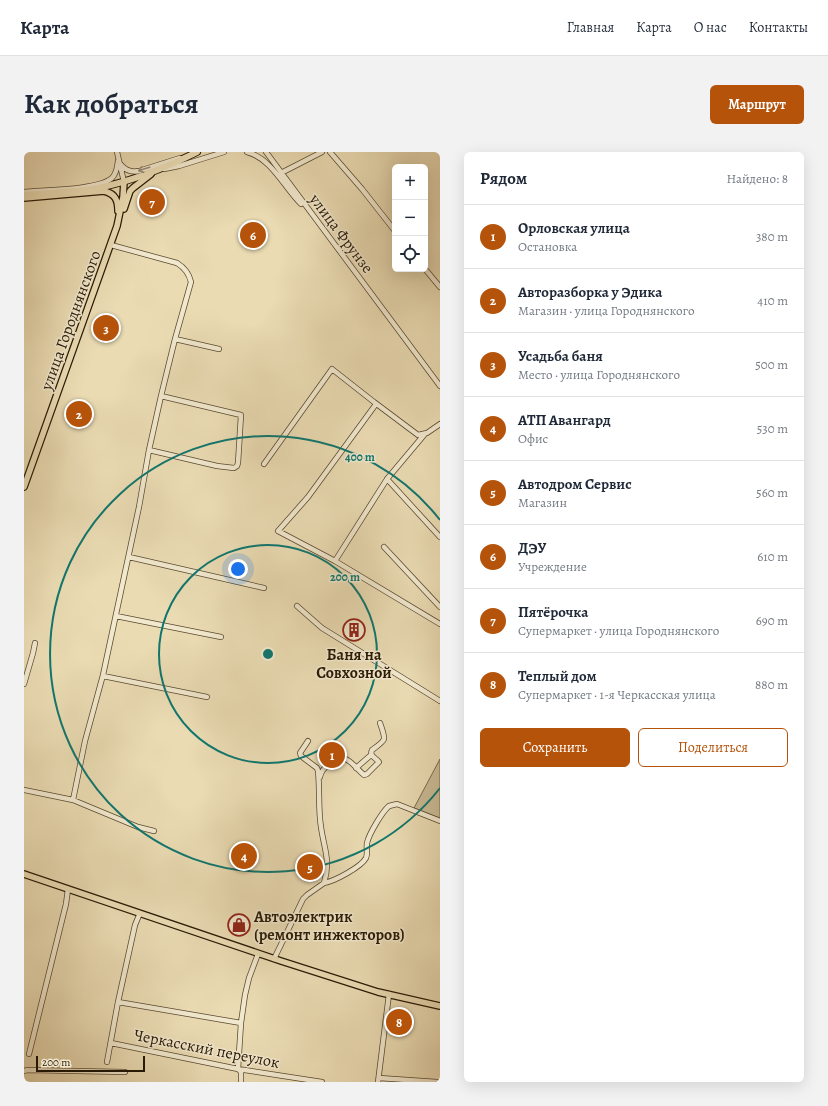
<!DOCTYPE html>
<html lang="ru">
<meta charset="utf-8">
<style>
:root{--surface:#fff;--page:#f2f2f3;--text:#1f2937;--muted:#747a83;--line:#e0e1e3;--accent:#b45309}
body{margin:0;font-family:Alegreya,serif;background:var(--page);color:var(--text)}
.controls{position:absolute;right:12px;top:12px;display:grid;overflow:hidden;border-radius:6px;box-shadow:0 4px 16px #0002}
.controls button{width:36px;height:36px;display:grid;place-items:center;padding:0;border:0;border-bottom:1px solid var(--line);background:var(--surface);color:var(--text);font:20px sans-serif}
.scale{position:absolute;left:12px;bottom:10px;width:109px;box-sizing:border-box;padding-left:4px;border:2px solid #291a05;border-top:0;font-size:11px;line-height:14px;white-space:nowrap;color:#291a05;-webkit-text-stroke:3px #f1e8ce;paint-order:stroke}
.you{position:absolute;left:214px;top:417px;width:14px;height:14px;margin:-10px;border:3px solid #fff;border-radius:50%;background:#1a73e8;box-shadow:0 0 0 6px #1a73e833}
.badge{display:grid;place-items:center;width:26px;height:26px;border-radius:50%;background:var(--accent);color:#fff;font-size:13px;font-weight:700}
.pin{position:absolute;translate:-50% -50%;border:2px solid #fff;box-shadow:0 1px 4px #0006}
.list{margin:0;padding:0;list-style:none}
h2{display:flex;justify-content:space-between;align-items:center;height:52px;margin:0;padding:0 16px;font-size:17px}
h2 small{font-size:13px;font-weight:400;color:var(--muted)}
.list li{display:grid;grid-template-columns:26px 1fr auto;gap:12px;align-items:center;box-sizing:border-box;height:64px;padding:0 16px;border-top:1px solid var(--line)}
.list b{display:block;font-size:15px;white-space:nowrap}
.list p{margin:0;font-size:13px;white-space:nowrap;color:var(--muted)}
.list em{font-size:13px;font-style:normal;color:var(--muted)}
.actions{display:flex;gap:8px;padding:12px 16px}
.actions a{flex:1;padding:9px 0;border:1px solid var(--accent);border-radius:6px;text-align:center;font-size:14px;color:var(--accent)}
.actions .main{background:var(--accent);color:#fff}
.icon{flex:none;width:22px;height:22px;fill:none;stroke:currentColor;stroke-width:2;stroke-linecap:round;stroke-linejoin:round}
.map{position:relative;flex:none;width:416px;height:930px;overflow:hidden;border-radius:6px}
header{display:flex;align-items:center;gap:24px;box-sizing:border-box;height:56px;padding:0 20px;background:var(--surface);border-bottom:1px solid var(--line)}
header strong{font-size:19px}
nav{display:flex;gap:22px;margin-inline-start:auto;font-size:14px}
.intro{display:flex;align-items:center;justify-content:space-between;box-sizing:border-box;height:96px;padding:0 24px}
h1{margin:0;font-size:28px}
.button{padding:10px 18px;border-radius:6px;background:var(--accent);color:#fff;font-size:14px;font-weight:700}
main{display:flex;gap:24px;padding:0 24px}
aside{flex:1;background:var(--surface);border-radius:6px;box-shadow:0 4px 16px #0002}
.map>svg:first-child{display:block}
.green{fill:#c9ba95;stroke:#796a4d}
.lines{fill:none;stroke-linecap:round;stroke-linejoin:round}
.minor-casing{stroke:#594a30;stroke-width:6}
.major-casing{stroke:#291a05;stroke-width:8}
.highway-casing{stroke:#291a05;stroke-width:8}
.minor{stroke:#f1e8ce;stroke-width:4.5}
.major{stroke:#eadbb3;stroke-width:5.5}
.highway{stroke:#eadbb3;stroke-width:6}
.oneway{stroke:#978b74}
.ring{fill:none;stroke:#0f766e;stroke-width:2}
.labels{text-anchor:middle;stroke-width:3;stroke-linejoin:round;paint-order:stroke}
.street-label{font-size:16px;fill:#291a05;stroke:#f1e8ce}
.poi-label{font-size:16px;font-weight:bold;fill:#291a05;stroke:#f1e8ce}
.centre{fill:#0f766e;stroke:#f1e8ce;stroke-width:2}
.ring-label{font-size:12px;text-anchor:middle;font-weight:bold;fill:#0f766e;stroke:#f1e8ce;stroke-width:3;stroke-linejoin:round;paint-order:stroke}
</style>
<header>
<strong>Карта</strong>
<nav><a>Главная</a><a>Карта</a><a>О нас</a><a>Контакты</a></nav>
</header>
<div class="intro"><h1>Как добраться</h1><a class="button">Маршрут</a></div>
<main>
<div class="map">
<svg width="416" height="930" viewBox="0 0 416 930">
<rect width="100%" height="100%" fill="#eadbb3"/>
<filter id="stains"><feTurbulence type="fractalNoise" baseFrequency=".005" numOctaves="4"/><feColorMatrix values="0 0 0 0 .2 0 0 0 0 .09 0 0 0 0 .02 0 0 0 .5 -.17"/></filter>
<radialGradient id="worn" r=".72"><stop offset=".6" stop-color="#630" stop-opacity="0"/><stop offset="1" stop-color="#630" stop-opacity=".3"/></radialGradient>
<path class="green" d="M 416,607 L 416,666 L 390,656 Z"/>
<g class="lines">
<g class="minor-casing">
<path id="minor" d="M 93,0 L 100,30
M 223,0 C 247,6 260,35 277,52
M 242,0 L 416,234
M 306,0 L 338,37 L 371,79
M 94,9 C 100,17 105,21 115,19 L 156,6
M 140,17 L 155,14 L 200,0
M 257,21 L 298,0
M 0,40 C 19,38 75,38 88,26 C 93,21 93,15 94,9
M 401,117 L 416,135
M 151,187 L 195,197
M 352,252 L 284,345 L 254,379 L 311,409 L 416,472
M 125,298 L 193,314 L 210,316 L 213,314 L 214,311 L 217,263 L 137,244
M 240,312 L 308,217 L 350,250 L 394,283 L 403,281 L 416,272
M 363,327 L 416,385
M 360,395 L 416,455
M 105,405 L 240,436
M 311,409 L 363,327 L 400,283
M 273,454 L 298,476 L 416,549
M 92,464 L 197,485
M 79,524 L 183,545
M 0,532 L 9,501 L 11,491
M 332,616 L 347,603
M 296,625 C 297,619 300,616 305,612 C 322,598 327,612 340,623 L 343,622 L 355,610 C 352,606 345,604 348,598 C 363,587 362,589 356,571
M 0,638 L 49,648 L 114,675 L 130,679
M 49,648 L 61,589 L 79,523 L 115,355 L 125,298 L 137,244 L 151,187 L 167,130 C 165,121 161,116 153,111 L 87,93
M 300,731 C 311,729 337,715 342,706 C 344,702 342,696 343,691 C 345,682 358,660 365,654 L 373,652 L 416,669
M 250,807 L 279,747 L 283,743 L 300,731 C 307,708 300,697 297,675 C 294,657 296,638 294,619 L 293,616 L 277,604 L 276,601 L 284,589
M 94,850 L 217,871
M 87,891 L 214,917 L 298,930
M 5,902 L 42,752 L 44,737
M 83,910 L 94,850 L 111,773 L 116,761
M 0,919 L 3,918 L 101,920
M 355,926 L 413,930
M 217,930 L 217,920 L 214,917 L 217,871 L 221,843 L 225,826 L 234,802
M 354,930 L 365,842"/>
</g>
<g class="major-casing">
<path id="major" d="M 0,46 L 80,39 C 92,42 94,49 94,59
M 100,57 L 106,39 L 109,36 L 127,22
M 0,335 L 93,74 L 99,45 L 100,30
M 0,722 L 257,809 L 354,840 L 416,854"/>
</g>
<g class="highway-casing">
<path id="highway" d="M 0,43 C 25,41 50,40 74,36 C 109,29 141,16 173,0"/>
</g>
<use href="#minor" class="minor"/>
<use href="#major" class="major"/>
<use href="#highway" class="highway"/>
</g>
<defs><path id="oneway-shaft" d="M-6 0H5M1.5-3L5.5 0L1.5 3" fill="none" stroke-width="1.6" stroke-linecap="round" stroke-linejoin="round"/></defs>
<use class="oneway" href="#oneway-shaft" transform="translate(120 17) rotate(162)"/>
<g class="ring">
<circle cx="244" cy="502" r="109"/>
<path d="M416 636A218 218 0 1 1 416 368"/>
</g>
<defs>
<g id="building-ring" transform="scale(1.15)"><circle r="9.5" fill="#f1e8ce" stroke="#8f2418" stroke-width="1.5"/><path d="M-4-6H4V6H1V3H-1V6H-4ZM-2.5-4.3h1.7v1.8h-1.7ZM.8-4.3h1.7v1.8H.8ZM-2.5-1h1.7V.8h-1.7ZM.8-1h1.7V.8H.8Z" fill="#8f2418"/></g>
<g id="shop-ring" transform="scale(1.15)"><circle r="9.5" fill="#f1e8ce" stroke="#8f2418" stroke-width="1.5"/><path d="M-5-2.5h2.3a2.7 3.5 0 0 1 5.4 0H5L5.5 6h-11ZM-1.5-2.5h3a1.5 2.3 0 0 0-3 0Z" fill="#8f2418"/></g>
</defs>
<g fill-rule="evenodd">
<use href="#building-ring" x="330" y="478"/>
<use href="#shop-ring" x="215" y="773"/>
</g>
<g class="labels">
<g class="street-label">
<text transform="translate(318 81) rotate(53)" y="6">улица Фрунзе</text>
<text transform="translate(46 168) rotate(-70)" y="6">улица Городнянского</text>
<text transform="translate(183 896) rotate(11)" y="6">Черкасский переулок</text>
</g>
<g class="poi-label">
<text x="330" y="508">Баня на<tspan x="330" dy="18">Совхозной</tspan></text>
<text x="230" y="770" text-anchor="start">Автоэлектрик<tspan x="230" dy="18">(ремонт инжекторов)</tspan></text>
</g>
</g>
<circle cx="244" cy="502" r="6" class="centre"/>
<g class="ring-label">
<text x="336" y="309">400 m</text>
<text x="321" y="429">200 m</text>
</g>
<rect width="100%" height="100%" filter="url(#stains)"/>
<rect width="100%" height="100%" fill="url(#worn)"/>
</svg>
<div class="controls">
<button>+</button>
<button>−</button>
<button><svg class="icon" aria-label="locate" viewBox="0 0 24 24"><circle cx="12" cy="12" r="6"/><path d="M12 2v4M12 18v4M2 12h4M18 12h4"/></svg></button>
</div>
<div class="scale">200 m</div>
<div class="you"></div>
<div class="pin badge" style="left:308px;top:603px">1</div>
<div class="pin badge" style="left:55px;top:262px">2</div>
<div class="pin badge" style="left:82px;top:176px">3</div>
<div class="pin badge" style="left:220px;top:704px">4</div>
<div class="pin badge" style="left:286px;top:715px">5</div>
<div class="pin badge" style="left:229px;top:83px">6</div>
<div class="pin badge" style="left:128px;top:50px">7</div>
<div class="pin badge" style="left:375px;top:870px">8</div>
</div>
<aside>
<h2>Рядом<small>Найдено: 8</small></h2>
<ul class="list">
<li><span class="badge">1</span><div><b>Орловская улица</b><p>Остановка</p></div><em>380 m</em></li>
<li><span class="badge">2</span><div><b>Авторазборка у Эдика</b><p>Магазин · улица Городнянского</p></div><em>410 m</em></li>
<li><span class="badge">3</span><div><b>Усадьба баня</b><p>Место · улица Городнянского</p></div><em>500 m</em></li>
<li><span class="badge">4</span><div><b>АТП Авангард</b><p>Офис</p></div><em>530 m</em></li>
<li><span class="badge">5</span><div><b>Автодром Сервис</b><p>Магазин</p></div><em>560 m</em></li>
<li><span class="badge">6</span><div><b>ДЭУ</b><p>Учреждение</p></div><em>610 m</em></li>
<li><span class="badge">7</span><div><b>Пятёрочка</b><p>Супермаркет · улица Городнянского</p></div><em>690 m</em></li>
<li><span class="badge">8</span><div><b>Теплый дом</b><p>Супермаркет · 1-я Черкасская улица</p></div><em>880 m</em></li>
</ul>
<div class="actions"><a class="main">Сохранить</a><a>Поделиться</a></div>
</aside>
</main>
